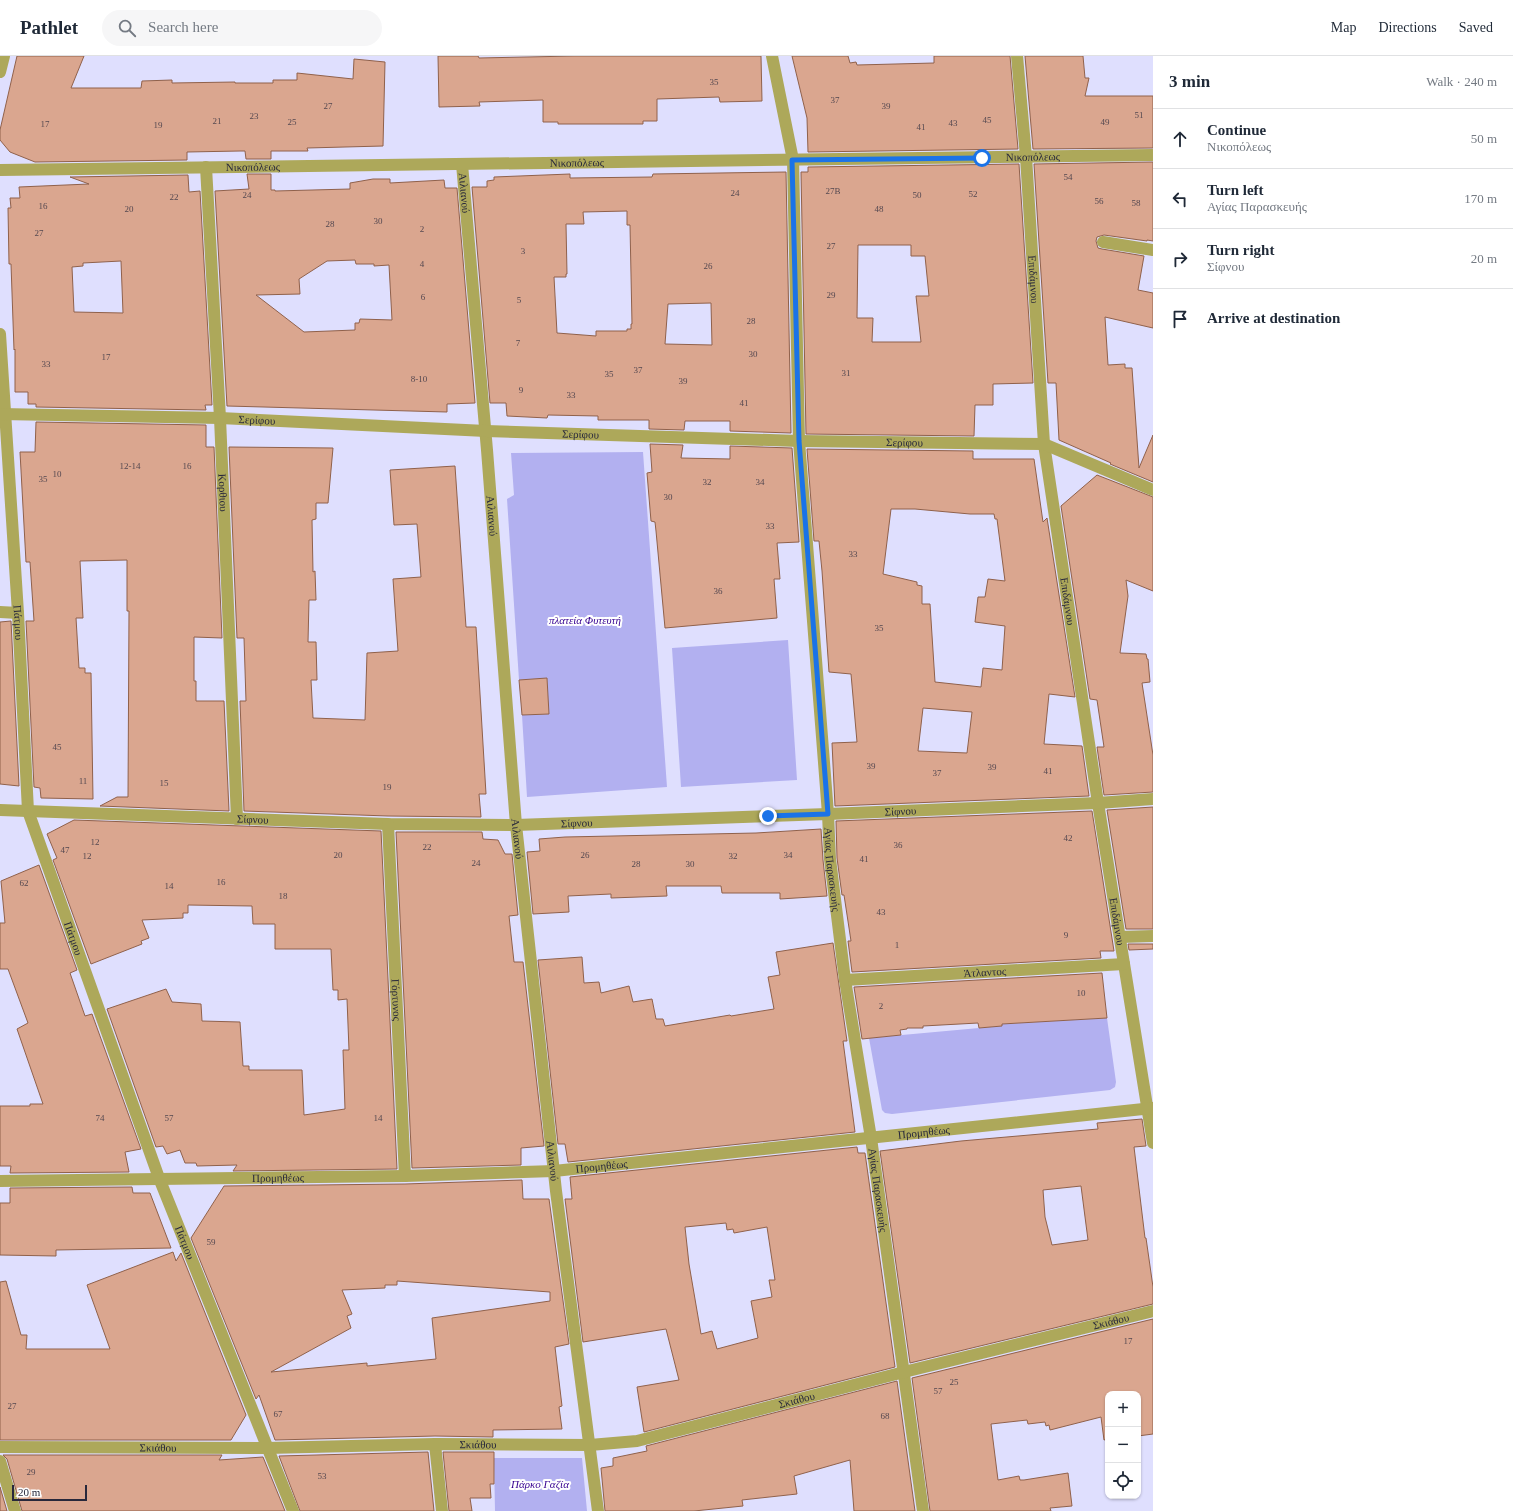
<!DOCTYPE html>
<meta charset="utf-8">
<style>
:root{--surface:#fff;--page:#f6f6f7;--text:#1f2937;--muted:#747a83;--line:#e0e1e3}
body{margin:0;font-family:"Times New Roman",serif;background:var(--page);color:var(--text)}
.controls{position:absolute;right:12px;bottom:12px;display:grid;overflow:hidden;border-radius:8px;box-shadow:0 1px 3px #0004}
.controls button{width:36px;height:36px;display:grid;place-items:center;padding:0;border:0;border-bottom:1px solid var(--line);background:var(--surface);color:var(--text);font:20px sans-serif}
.scale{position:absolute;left:12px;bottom:10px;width:75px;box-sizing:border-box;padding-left:4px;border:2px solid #28283b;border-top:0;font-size:11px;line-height:14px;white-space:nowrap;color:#28283b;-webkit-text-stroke:3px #fff;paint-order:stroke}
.stop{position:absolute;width:12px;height:12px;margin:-9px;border:3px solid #1a73e8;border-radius:50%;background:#fff}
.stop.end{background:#1a73e8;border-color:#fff;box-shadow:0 1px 4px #0008}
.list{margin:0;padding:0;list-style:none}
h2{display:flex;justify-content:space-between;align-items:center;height:52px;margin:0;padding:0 16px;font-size:17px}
h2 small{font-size:13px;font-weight:400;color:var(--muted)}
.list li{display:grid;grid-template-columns:26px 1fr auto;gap:12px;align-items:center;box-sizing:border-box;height:60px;padding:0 16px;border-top:1px solid var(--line)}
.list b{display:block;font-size:15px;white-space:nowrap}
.list p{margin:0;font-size:13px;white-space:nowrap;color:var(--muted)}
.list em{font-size:13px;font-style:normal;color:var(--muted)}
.icon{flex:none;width:22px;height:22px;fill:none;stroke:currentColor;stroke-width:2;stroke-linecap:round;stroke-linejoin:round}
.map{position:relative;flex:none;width:1153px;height:1455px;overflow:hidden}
header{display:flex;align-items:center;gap:24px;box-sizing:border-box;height:56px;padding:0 20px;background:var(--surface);border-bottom:1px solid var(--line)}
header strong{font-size:19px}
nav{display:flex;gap:22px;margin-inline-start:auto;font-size:14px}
.search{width:280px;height:36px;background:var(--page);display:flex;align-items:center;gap:10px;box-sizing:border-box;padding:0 14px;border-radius:22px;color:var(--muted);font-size:15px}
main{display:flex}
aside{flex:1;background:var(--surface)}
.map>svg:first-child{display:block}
.green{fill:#b2b0f0}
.building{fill:#daa68f;stroke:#90614b;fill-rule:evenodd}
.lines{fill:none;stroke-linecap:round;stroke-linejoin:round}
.minor{stroke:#ada85a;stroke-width:12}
.tertiary{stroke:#ada85a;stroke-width:12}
.route{stroke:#1a73e8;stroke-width:5}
.labels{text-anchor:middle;stroke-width:4;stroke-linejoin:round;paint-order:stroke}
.number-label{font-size:9px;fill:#544850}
.street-label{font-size:11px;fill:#28283b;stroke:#fff}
.park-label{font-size:11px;font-style:italic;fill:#360090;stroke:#fff}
</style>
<header>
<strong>Pathlet</strong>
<div class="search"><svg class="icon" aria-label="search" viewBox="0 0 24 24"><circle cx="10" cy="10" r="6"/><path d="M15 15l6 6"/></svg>Search here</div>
<nav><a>Map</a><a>Directions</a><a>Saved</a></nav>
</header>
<main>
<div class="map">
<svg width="1153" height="1455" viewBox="0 0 1153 1455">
<rect width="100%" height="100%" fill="#dfdffe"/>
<path class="green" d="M 643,396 L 667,731 L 527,741 L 522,659 L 549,658 L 547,623 L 519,624 L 507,443 L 514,439 L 511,397 Z
M 788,584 L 797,724 L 681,731 L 672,592 Z
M 1107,962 L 1116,1026 L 1115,1031 L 1110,1034 L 892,1058 L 885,1057 L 882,1054 L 869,982 L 1001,970 L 1002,968 Z
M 494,1402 L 582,1402 L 587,1455 L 495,1455 Z"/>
<path class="building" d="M 17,0 L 84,0 L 71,32 L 141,32 L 142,25 L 172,24 L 172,27 L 235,26 L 235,27 L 273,27 L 273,24 L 297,24 L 297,17 L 353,23 L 354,3 L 385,6 L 383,90 L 307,92 L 308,95 L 271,95 L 271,103 L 246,103 L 245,95 L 240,95 L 187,96 L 187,104 L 35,106 L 10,96 L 0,84 L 0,74 Z
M 438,0 L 478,0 L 479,2 L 574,0 L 761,0 L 762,45 L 720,46 L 719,41 L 657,43 L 657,65 L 643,65 L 643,68 L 558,68 L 558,66 L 543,66 L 543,44 L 479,46 L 480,50 L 439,51 Z
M 792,0 L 848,0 L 850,7 L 856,6 L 857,9 L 934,7 L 934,0 L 1010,0 L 1018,93 L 808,96 L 807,62 Z
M 1025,0 L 1083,0 L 1085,22 L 1089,22 L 1085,40 L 1153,40 L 1153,92 L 1033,93 Z
M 1153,106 L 1153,185 L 1147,184 L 1147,185 L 1104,179 L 1097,181 L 1096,185 L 1098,192 L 1102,193 L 1144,200 L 1138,234 L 1153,237 L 1153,272 L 1105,261 L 1108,309 L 1125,308 L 1125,312 L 1132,312 L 1139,412 L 1153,379 L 1153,426 L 1110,408 L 1111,407 L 1059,384 L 1056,327 L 1048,327 L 1034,108 Z
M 1019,108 L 1033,327 L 993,328 L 993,349 L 975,349 L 974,380 L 806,378 L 801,116 L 808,116 L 808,111 ZM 858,189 L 911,189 L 911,200 L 925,200 L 929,240 L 916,240 L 921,286 L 872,286 L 873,262 L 857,262 Z
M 786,116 L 791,377 L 730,375 L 730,365 L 685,365 L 684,374 L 649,373 L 649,364 L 598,364 L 598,360 L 548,359 L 547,362 L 507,360 L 506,347 L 490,347 L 472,131 L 487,131 L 487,125 L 494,124 L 494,121 L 570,118 L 570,122 L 652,121 L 653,118 ZM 627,155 L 627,169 L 630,169 L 632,268 L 631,268 L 631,273 L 627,273 L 627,275 L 596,275 L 596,280 L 557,277 L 554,221 L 566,221 L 566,218 L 567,218 L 566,168 L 584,168 L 583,156 ZM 711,247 L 712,289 L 665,288 L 668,248 Z
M 247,118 L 271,118 L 271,134 L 275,134 L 275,135 L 350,133 L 350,127 L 373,123 L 390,123 L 390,127 L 444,124 L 445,132 L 457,132 L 475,347 L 447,348 L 447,356 L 227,350 L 215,135 L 249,133 ZM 355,204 L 356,208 L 374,208 L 374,210 L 389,209 L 392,264 L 360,263 L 359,267 L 355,267 L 355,274 L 304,276 L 256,239 L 300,238 L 299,223 L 327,205 Z
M 188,119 L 189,136 L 200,135 L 212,349 L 205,349 L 206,354 L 36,351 L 36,348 L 28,348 L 28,336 L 15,336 L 15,293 L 14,294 L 11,208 L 9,208 L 8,152 L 11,152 L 10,142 L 20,142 L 19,131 L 89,128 L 70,121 ZM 121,205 L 123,257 L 74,256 L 72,211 L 83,210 L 83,207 Z
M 36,366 L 206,369 L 206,391 L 214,391 L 222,582 L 194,581 L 194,625 L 196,625 L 196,645 L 224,645 L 229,755 L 100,750 L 117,741 L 128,741 L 129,555 L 127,555 L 127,504 L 80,505 L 83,562 L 76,562 L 79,612 L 85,612 L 85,617 L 91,617 L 93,743 L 41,742 L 40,732 L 34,731 L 26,565 L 34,565 L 30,506 L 26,506 L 20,396 L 35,396 Z
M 650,388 L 683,389 L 681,402 L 730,403 L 730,390 L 792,392 L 799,486 L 777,487 L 780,523 L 774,523 L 777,562 L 665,572 L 656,475 L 655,466 L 651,465 L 647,417 L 652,416 Z
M 229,391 L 333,392 L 328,447 L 316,447 L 316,463 L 312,464 L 313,516 L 315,515 L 316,544 L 309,544 L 308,586 L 316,586 L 317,624 L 311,624 L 313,662 L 365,664 L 367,597 L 398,595 L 393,523 L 421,521 L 417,468 L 394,469 L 390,414 L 455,410 L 466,571 L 476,571 L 486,738 L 479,738 L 481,761 L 388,760 L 244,755 L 240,645 L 246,645 L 244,582 L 237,582 Z
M 807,393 L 973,395 L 973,403 L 1034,403 L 1043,466 L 1047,462 L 1075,641 L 1049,638 L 1044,688 L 1082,690 L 1089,740 L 835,750 L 832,687 L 857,686 L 851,618 L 829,616 L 822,515 L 819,485 L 814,485 ZM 891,453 L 915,453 L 970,458 L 994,458 L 995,463 L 997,463 L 1005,525 L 988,523 L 985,541 L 978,541 L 975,566 L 1005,570 L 1002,614 L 983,612 L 981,631 L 935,626 L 930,548 L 922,548 L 922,530 L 917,529 L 917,526 L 883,518 ZM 923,652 L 972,656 L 967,697 L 918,695 Z
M 1097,419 L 1153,441 L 1153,535 L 1126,524 L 1128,540 L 1120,597 L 1146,598 L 1147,603 L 1148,603 L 1150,626 L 1142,627 L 1153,699 L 1153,736 L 1104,739 L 1097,691 L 1104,691 L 1097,644 L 1090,643 L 1061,450 Z
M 11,565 L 19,730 L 0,728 L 0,566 Z
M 547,622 L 549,658 L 522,659 L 519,624 Z
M 1153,751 L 1153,873 L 1126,873 L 1107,754 Z
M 1092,755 L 1114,895 L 1100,895 L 1101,902 L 852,916 L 848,885 L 851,885 L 844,839 L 842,839 L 837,802 L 836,765 Z
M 74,764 L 381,775 L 397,1113 L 233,1115 L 237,1109 L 197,1110 L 196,1107 L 185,1107 L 180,1094 L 167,1098 L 163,1090 L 156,1091 L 107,953 L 166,933 L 172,946 L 201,948 L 202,965 L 240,966 L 243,1010 L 249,1010 L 249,1014 L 302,1014 L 304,1059 L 345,1053 L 343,994 L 349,994 L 347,943 L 338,944 L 338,934 L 333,934 L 331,893 L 275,893 L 275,868 L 253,868 L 252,850 L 188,849 L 188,857 L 183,857 L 183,862 L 142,864 L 149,882 L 141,885 L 142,888 L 91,908 L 53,804 L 57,802 L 47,778 Z
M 821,773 L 823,804 L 827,840 L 780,843 L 780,837 L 722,837 L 721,830 L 666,830 L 667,840 L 611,842 L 611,838 L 568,840 L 569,856 L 533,858 L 527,796 L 540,795 L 539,783 L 565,781 L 756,777 Z
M 396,776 L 482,776 L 483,783 L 498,784 L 505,798 L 512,798 L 518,859 L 509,860 L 514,906 L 523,906 L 544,1090 L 521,1092 L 521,1109 L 412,1112 Z
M 39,809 L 77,914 L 70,917 L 85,960 L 92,958 L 141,1093 L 125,1096 L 129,1116 L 10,1117 L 11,1110 L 0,1110 L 0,1050 L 30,1050 L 30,1048 L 43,1048 L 17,973 L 28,967 L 8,913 L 0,913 L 0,867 L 5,867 L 1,825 Z
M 833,887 L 847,985 L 843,985 L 855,1076 L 568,1106 L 565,1088 L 558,1088 L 538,904 L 582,901 L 584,927 L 599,926 L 601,937 L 629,930 L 633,946 L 652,943 L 656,963 L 663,963 L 665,970 L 730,959 L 731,960 L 774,953 L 768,921 L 780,919 L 776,896 Z
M 1128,888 L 1153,888 L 1153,893 L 1129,894 Z
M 1102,917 L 1107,962 L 1002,968 L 1002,970 L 979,972 L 978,967 L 923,970 L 923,972 L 907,972 L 907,973 L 900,974 L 901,979 L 862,983 L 854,931 Z
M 1142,1063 L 1146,1090 L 1134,1091 L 1145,1182 L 1146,1182 L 1153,1231 L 1153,1248 L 910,1307 L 880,1095 L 961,1085 L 1098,1073 L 1097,1067 ZM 1081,1130 L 1088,1184 L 1052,1189 L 1045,1161 L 1043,1134 Z
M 857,1091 L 858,1097 L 865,1097 L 895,1311 L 644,1376 L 637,1331 L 679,1324 L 666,1273 L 583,1286 L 565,1143 L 572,1143 L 570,1121 ZM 726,1167 L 727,1174 L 733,1173 L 734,1177 L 767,1171 L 775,1224 L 769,1224 L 772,1241 L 751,1245 L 758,1282 L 717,1293 L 712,1275 L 701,1278 L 689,1208 L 685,1171 Z
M 522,1124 L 523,1143 L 549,1143 L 569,1288 L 555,1291 L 562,1350 L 559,1351 L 562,1373 L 493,1374 L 493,1381 L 435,1380 L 275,1384 L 259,1339 L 256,1343 L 191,1182 L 224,1130 L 405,1128 ZM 397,1225 L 550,1236 L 550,1245 L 432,1262 L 436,1303 L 367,1310 L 367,1307 L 271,1316 L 351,1272 L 347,1260 L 352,1258 L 342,1234 L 385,1232 L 385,1229 L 397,1229 Z
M 132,1131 L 133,1137 L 150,1137 L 171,1192 L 56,1194 L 56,1200 L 0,1199 L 0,1147 L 10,1147 L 10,1132 Z
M 173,1196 L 176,1205 L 181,1197 L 246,1359 L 231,1384 L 0,1384 L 0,1226 L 6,1225 L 21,1279 L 27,1279 L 26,1293 L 110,1293 L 87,1229 Z
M 1153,1263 L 1153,1378 L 1138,1380 L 1138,1338 L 1108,1338 L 1108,1383 L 1104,1384 L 1101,1361 L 1050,1374 L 1049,1369 L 1046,1370 L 1045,1366 L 1028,1368 L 1027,1364 L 991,1368 L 998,1424 L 1019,1420 L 1020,1424 L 1024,1424 L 1068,1417 L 1072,1450 L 1050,1452 L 1051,1455 L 930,1455 L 912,1322 Z
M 897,1325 L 915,1455 L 854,1455 L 850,1404 L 794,1420 L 797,1438 L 742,1444 L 743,1450 L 694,1455 L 605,1455 L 601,1412 L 613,1410 L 613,1402 L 647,1395 L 646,1390 Z
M 428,1396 L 434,1455 L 300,1455 L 279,1400 Z
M 443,1396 L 494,1396 L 494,1428 L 490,1428 L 491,1442 L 470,1442 L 472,1455 L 449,1455 Z
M 3,1399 L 222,1399 L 219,1404 L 263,1401 L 285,1455 L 22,1455 L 7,1403 Z
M 0,1431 L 7,1455 L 0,1455 Z"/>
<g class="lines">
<g class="minor">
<path id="s1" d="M 772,0 L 793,104 L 799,385 L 828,758 L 830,803 L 845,924 L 871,1082 L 923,1455"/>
<path id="s2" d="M 1017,0 L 1026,101 L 1044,388 L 1098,747 L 1153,1087"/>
<path d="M 0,16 L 4,0"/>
<path id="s3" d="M 462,108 L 487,394 L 516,769 L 556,1135 L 598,1455"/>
<path id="s4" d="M 206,111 L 220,362 L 237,763"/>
<path id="s5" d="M 0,114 L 1153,99"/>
<path d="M 1103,186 L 1153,194"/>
<path id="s6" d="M 0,278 L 18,557 L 28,755 L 159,1122 L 293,1455"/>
<path id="s7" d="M 0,358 L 220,362 L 486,375 L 799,385 L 1044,388 L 1153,434"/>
<path d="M 0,556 L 18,557"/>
<path id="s8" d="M 0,754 L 388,768 L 516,769 L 828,758 L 1098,747 L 1153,743"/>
<path id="s9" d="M 388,768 L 405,1120"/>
<path d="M 1120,881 L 1153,880"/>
<path id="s10" d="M 845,924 L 1124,908"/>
<path id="s11" d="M 0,1125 L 405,1120 L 554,1115 L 1153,1052"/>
<path d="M 435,1388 L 442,1455"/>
<path d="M 0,1405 L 15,1455"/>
</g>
<path class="tertiary" id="s12" d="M 0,1391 L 267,1392 L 435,1388 L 590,1389 L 637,1385 L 904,1316 L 1153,1255"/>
</g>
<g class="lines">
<path class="route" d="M 768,760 L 828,758 L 799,385 L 792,104 L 982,102"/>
</g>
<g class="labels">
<g class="number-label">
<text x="714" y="29">35</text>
<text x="835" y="47">37</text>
<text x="328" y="53">27</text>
<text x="886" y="53">39</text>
<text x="1139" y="62">51</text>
<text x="254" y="63">23</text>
<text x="987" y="67">45</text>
<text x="217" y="68">21</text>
<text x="292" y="69">25</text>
<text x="1105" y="69">49</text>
<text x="953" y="70">43</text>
<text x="45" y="71">17</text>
<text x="158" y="72">19</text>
<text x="921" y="74">41</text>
<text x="1068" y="124">54</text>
<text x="833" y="138">27Β</text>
<text x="735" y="140">24</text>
<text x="973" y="141">52</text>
<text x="247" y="142">24</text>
<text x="917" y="142">50</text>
<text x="174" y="144">22</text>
<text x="1099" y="148">56</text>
<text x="1136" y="150">58</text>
<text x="43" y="153">16</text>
<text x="129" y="156">20</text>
<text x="879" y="156">48</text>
<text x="378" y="168">30</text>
<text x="330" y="171">28</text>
<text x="422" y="176">2</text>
<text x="39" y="180">27</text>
<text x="831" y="193">27</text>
<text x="523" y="198">3</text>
<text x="422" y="211">4</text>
<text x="708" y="213">26</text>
<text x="831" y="242">29</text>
<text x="423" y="244">6</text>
<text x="519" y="247">5</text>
<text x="751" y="268">28</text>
<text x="518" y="290">7</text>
<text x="753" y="301">30</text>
<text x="106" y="304">17</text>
<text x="46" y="311">33</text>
<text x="638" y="317">37</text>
<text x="846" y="320">31</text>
<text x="609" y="321">35</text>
<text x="419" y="326">8-10</text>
<text x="683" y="328">39</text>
<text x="521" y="337">9</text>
<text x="571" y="342">33</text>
<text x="744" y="350">41</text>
<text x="130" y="413">12-14</text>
<text x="187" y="413">16</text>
<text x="57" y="421">10</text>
<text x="43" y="426">35</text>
<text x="707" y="429">32</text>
<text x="760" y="429">34</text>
<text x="668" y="444">30</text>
<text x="770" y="473">33</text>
<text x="853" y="501">33</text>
<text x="718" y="538">36</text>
<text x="879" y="575">35</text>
<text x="57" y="694">45</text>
<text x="871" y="713">39</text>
<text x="992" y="714">39</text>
<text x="1048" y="718">41</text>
<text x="937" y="720">37</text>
<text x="83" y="728">11</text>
<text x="164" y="730">15</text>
<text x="387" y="734">19</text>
<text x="1068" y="785">42</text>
<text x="95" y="789">12</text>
<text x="898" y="792">36</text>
<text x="427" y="794">22</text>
<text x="65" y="797">47</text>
<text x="338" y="802">20</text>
<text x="585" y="802">26</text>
<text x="788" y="802">34</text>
<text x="87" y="803">12</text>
<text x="733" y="803">32</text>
<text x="864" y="806">41</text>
<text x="476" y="810">24</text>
<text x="636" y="811">28</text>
<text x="690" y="811">30</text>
<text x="221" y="829">16</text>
<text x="24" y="830">62</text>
<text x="169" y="833">14</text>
<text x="283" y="843">18</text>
<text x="881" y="859">43</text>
<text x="1066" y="882">9</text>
<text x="897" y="892">1</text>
<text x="1081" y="940">10</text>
<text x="881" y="953">2</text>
<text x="100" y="1065">74</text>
<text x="169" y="1065">57</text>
<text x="378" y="1065">14</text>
<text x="211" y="1189">59</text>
<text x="1128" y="1288">17</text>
<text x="954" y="1329">25</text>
<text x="938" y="1338">57</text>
<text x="12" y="1353">27</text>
<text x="278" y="1361">67</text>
<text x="885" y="1363">68</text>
<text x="31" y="1419">29</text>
<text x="322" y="1423">53</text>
</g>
<g class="street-label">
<text dy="4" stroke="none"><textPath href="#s5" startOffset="1033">Νικοπόλεως</textPath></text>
<text dy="4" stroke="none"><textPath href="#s5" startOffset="577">Νικοπόλεως</textPath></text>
<text dy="4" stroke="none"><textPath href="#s5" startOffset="253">Νικοπόλεως</textPath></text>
<text dy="4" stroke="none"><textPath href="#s3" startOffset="29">Αιλιανού</textPath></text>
<text dy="4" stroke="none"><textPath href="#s2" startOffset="224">Επιδάμνου</textPath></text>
<text dy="4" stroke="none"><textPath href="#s7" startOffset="257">Σερίφου</textPath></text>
<text dy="4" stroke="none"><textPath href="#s7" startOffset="581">Σερίφου</textPath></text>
<text dy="4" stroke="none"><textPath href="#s7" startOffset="905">Σερίφου</textPath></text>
<text dy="4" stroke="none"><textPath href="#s4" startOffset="326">Κορθιου</textPath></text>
<text dy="4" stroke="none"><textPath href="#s3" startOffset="353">Αιλιανού</textPath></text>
<text dy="4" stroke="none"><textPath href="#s2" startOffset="548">Επιδάμνου</textPath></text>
<text dy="4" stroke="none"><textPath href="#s6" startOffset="289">Πάτμου</textPath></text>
<text dy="4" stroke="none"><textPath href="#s8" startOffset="901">Σίφνου</textPath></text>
<text dy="4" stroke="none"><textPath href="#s8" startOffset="253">Σίφνου</textPath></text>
<text dy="4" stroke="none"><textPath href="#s8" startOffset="577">Σίφνου</textPath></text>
<text dy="4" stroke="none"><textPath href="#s3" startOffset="677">Αιλιανού</textPath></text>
<text dy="4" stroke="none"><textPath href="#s1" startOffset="817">Αγίας Παρασκευής</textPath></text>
<text dy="4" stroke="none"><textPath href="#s2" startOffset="872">Επιδάμνου</textPath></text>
<text dy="4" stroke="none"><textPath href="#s6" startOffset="613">Πάτμου</textPath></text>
<text dy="4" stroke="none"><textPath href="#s10" startOffset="140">Άτλαντος</textPath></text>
<text dy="4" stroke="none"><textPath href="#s9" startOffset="176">Γόρτυνος</textPath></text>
<text dy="4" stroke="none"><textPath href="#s11" startOffset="926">Προμηθέως</textPath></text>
<text dy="4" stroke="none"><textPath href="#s3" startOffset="1001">Αιλιανού</textPath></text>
<text dy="4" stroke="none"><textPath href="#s11" startOffset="602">Προμηθέως</textPath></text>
<text dy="4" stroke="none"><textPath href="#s11" startOffset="278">Προμηθέως</textPath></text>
<text dy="4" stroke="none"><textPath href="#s1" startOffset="1141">Αγίας Παρασκευής</textPath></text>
<text dy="4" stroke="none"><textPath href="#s6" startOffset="937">Πάτμου</textPath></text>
<text dy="4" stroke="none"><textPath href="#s12" startOffset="1126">Σκιάθου</textPath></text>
<text dy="4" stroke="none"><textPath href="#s12" startOffset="802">Σκιάθου</textPath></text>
<text dy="4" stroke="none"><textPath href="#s12" startOffset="478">Σκιάθου</textPath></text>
<text dy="4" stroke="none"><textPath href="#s12" startOffset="158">Σκιάθου</textPath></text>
</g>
<g class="park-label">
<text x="585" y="568">πλατεία Φυτευτή</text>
<text x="540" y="1432">Πάρκο Γαζία</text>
</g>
</g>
</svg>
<div class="controls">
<button>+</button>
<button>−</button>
<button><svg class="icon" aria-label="locate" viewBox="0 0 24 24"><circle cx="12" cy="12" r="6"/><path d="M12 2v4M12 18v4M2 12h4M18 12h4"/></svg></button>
</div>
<div class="scale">20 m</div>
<div class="stop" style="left:982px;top:102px"></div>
<div class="stop end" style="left:768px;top:760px"></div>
</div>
<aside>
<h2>3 min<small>Walk · 240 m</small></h2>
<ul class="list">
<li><svg class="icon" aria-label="ahead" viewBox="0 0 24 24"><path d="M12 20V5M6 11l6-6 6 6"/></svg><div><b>Continue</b><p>Νικοπόλεως</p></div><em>50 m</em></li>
<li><svg class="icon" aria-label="left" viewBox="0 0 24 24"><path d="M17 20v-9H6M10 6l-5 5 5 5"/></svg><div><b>Turn left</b><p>Αγίας Παρασκευής</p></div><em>170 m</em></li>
<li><svg class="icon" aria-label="right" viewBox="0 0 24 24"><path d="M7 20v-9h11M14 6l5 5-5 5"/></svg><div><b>Turn right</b><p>Σίφνου</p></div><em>20 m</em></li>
<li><svg class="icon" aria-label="arrive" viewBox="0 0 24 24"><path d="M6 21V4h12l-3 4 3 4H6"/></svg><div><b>Arrive at destination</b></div></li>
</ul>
</aside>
</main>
